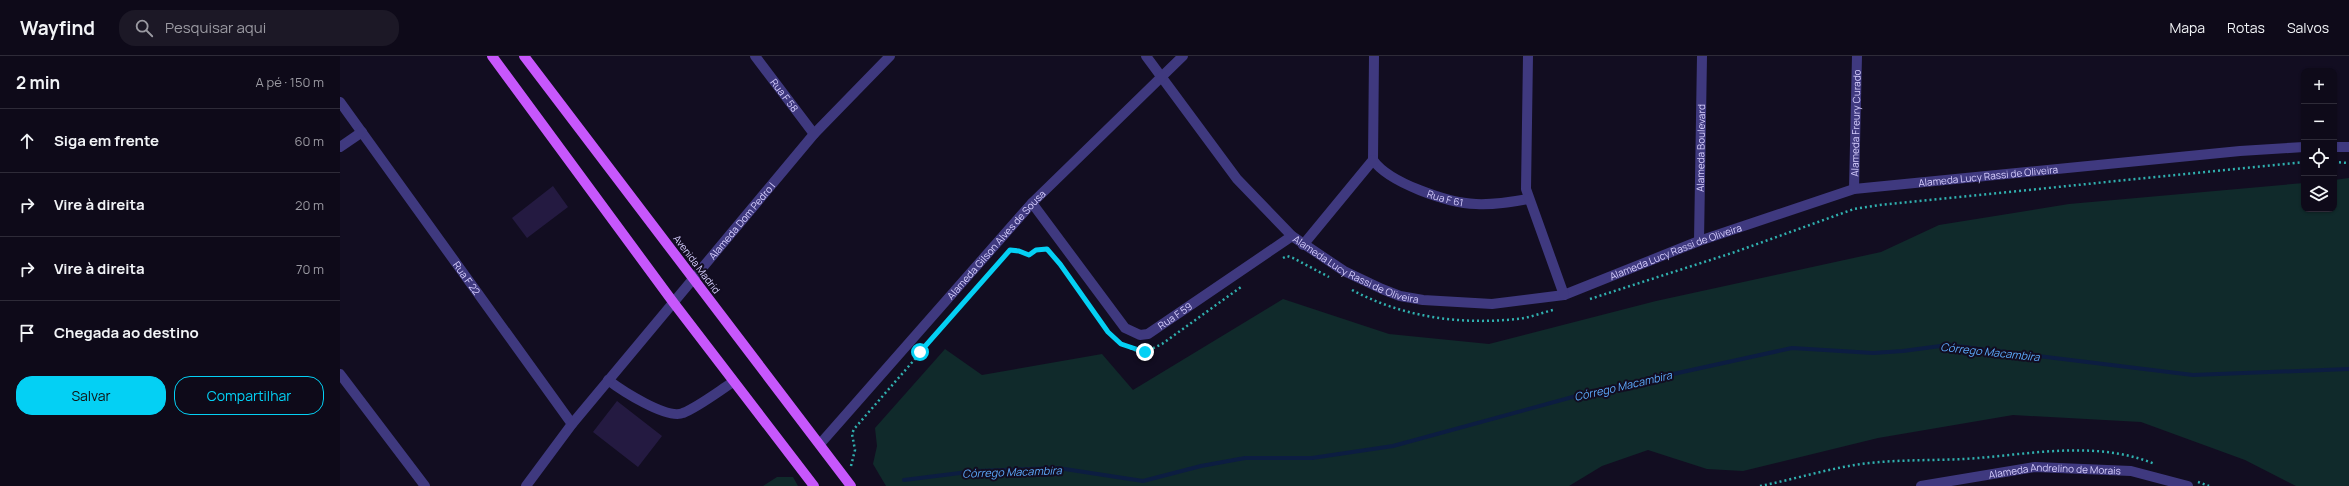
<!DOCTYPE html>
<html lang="pt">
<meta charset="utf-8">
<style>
:root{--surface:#0e0a19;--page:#1c1826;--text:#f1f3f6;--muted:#9b9aa2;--line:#2e2b38;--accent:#04d0f4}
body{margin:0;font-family:Manrope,sans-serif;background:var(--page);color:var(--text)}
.controls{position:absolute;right:12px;top:12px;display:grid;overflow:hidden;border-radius:8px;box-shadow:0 1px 3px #0004}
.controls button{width:36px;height:36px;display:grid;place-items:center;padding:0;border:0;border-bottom:1px solid var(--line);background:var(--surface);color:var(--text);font:20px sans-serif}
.stop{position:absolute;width:12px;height:12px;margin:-9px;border:3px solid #04d0f4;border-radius:50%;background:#fff}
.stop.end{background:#04d0f4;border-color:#fff;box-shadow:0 1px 4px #0008}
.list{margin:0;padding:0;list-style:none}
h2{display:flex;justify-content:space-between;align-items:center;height:52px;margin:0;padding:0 16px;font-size:17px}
h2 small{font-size:13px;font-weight:400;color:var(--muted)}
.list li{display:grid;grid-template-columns:26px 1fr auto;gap:12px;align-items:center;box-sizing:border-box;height:64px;padding:0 16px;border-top:1px solid var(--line)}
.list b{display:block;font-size:15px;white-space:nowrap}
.list em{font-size:13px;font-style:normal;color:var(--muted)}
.actions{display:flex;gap:8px;padding:12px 16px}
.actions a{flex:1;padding:9px 0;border:1px solid var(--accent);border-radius:16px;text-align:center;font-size:14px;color:var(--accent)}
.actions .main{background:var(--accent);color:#111}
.icon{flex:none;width:22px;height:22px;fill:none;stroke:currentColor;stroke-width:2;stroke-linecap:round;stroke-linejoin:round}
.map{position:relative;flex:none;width:2009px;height:430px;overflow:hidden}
header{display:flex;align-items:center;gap:24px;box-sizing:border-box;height:56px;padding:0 20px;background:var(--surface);border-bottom:1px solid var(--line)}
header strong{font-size:19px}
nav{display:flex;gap:22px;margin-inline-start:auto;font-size:14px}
.search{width:280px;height:36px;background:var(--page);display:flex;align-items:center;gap:10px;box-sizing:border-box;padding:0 14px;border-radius:16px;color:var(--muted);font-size:15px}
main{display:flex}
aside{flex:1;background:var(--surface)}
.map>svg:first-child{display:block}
.green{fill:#102a2b}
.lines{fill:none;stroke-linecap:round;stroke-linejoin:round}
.stream{stroke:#0c1d41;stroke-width:4}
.building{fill:#241a41}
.path{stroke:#30b0af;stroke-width:2.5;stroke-dasharray:2 3;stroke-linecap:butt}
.minor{stroke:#3f397f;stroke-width:10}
.major{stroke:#c757fc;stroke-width:10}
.route{stroke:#04d0f4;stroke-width:5}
.labels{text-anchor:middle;stroke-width:4;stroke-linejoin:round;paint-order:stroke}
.street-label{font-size:10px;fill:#d6cefe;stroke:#120d21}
.water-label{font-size:11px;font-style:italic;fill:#5dabfd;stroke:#120d21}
</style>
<header>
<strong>Wayfind</strong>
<div class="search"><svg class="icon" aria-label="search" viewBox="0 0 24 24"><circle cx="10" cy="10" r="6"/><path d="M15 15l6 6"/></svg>Pesquisar aqui</div>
<nav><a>Mapa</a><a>Rotas</a><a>Salvos</a></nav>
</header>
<main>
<aside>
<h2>2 min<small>A pé · 150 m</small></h2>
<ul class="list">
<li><svg class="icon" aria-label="ahead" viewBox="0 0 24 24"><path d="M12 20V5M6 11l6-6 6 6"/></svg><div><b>Siga em frente</b></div><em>60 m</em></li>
<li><svg class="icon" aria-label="right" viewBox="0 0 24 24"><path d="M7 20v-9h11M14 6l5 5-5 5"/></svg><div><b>Vire à direita</b></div><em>20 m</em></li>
<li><svg class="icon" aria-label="right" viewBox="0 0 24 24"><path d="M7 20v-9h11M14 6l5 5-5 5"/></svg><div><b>Vire à direita</b></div><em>70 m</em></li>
<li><svg class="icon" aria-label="arrive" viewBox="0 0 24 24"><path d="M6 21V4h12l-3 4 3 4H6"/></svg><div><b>Chegada ao destino</b></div></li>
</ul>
<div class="actions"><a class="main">Salvar</a><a>Compartilhar</a></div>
</aside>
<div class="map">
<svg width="2009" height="430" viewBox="0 0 2009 430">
<rect width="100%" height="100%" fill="#120d21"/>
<path class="green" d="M 2009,122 L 2009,430 L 1956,430 L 1905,404 L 1801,366 L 1673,359 L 1538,382 L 1403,415 L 1367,413 L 1308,394 L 1262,410 L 1229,430 L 546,430 L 533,408 L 537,390 L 535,372 L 605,293 L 642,319 L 762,298 L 793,334 L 943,243 L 1049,278 L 1149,288 L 1316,245 L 1541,196 L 1599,169 L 1729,148 L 1964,127 L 1964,153 L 1994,153 L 1994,124 Z
M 437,421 L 453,421 L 458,430 L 423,430 Z"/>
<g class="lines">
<path class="stream" d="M 564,424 L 636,415 L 718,412 L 803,425 L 861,410 L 905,402 L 972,402 L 1053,390 L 1251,336 L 1452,292 L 1533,297 L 1563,295 L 1608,289 L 1853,319 L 2009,313"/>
</g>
<path class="building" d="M 213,130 L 228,151 L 187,182 L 172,162 Z
M 277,345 L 322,380 L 298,411 L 253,376 Z"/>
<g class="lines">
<path class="path" d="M 1994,106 L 2009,107
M 943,202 L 947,200 L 953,202 L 989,221
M 1012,234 C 1063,261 1119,269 1177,263 C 1189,262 1201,257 1213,254
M 1250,243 L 1395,196 L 1514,153 L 1540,149 L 1964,106
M 511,410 L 515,394 L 512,378 L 514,373 L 670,194 L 689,199 L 696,194 L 707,193 L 721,208 L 768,276 L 781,288 L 797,295 L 805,296 L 822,288 L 901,231
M 1858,426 L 1869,430
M 1420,430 C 1456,423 1493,411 1529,407 C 1566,403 1602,405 1638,402 C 1697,397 1758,385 1815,408"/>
<g class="minor">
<path id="s1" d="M 415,0 L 474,78"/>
<path id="s2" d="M 806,0 L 897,123 L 952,180 L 1004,215 L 1042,233 L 1060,240 L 1083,244 L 1152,248 L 1224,239 L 1359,185 L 1514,133 L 1900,95 L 1964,91"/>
<path id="s3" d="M 1034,0 L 1033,104 C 1049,127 1108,147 1136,148 C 1154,149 1171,146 1188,143"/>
<path d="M 1188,0 L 1186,133 L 1224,239"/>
<path id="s4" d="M 0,46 L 232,368"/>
<path d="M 0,91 L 22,76"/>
<path d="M 1994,91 L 2009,91"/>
<path id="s5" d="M 1514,133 L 1517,0"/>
<path id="s6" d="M 692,147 L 785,272 L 800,279 L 808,278 L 952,180"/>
<path id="s7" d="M 1359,185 L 1362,0"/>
<path d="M 963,189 L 1033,104"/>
<path d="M 0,318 L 85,430"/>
<path d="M 268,324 C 281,334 327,364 343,357 C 358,351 379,335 393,326"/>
<path id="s8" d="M 480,388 L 692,147 L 843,0"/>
<path id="s9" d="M 186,430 L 232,368 L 474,78 L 550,0"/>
<path id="s10" d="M 1581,430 L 1695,411 L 1791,415 L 1848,430"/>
</g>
<path class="major" d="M 152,0 L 333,246 L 474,430
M 184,0 L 511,430"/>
</g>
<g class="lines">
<path class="route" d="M 580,296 L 670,194 L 679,195 L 689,199 L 696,194 L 707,193 L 720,208 L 768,276 L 781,288 L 805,296"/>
</g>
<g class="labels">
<g class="street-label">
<text dy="4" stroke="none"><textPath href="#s1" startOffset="49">Rua F 58</textPath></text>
<text dy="4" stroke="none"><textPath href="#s5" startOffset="66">Alameda Freury Curado</textPath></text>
<text dy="4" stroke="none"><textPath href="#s7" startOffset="93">Alameda Boulevard</textPath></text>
<text dy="4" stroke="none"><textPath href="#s2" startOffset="965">Alameda Lucy Rassi de Oliveira</textPath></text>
<text dy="4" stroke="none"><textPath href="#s3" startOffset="187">Rua F 61</textPath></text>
<text dy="4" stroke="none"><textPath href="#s9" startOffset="342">Alameda Dom Pedro I</textPath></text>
<text dy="4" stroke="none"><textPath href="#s8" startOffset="266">Alameda Gilson Alves de Sousa</textPath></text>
<text dy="4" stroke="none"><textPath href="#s2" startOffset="641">Alameda Lucy Rassi de Oliveira</textPath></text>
<text transform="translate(357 208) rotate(53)" y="4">Avenida Madrid</text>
<text dy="4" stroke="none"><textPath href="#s2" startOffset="305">Alameda Lucy Rassi de Oliveira</textPath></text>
<text dy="4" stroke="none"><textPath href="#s4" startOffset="217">Rua F 22</textPath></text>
<text dy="4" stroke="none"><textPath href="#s6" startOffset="213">Rua F 59</textPath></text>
<text dy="4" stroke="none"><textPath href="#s10" startOffset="135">Alameda Andrelino de Morais</textPath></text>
</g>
<g class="water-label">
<text transform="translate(1650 296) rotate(6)" y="4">Córrego Macambira</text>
<text transform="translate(1283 330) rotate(-13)" y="4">Córrego Macambira</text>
<text transform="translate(672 416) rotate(-2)" y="4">Córrego Macambira</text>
</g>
</g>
</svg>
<div class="controls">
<button>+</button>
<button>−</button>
<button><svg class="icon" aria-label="locate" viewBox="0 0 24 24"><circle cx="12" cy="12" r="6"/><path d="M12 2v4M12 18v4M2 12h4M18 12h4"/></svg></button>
<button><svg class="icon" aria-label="layers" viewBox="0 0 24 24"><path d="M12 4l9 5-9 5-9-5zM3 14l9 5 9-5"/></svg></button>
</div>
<div class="stop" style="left:580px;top:296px"></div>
<div class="stop end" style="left:805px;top:296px"></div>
</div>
</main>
